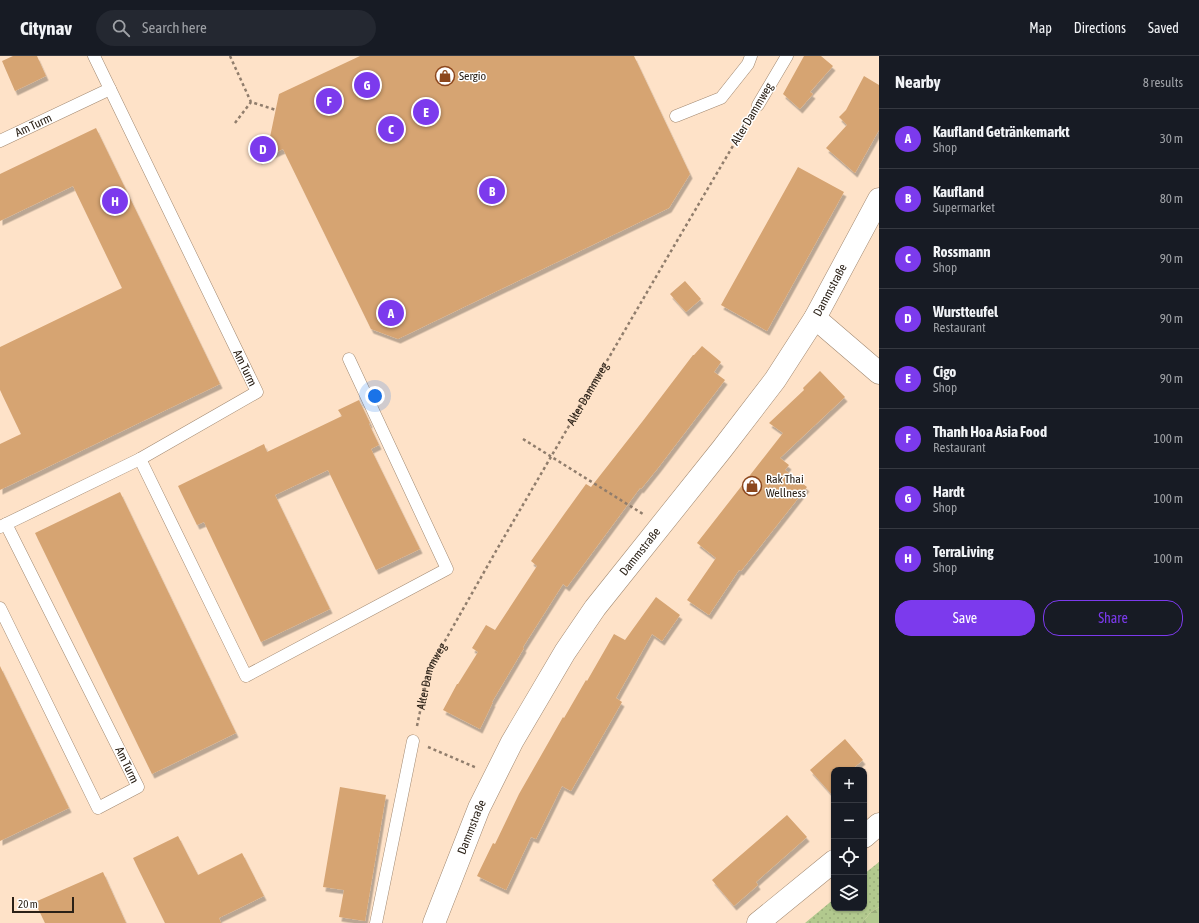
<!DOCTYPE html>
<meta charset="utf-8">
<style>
:root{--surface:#171b24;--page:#242831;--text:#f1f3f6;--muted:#9ea1a6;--line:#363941;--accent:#7c3aed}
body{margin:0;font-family:"Asap Condensed",sans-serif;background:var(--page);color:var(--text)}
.controls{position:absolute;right:12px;bottom:12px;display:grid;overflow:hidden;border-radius:8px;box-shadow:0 1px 3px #0004}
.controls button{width:36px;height:36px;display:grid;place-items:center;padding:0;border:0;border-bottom:1px solid var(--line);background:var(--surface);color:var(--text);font:20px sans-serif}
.scale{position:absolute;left:12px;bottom:10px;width:62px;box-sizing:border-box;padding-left:4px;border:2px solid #2b2117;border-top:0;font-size:11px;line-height:14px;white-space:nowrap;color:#2b2117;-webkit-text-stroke:3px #fff;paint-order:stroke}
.you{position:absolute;left:375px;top:340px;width:14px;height:14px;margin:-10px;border:3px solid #fff;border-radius:50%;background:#1a73e8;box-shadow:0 0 0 6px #1a73e833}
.badge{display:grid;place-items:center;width:26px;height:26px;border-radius:50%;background:var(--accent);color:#fff;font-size:13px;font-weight:700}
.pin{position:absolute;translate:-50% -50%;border:2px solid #fff;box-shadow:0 1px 4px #0006}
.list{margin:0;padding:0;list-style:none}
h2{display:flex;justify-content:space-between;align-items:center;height:52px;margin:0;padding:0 16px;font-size:17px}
h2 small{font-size:13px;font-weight:400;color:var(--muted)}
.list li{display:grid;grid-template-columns:26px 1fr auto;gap:12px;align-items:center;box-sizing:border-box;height:60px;padding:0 16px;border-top:1px solid var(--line)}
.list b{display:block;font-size:15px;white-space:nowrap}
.list p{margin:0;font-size:13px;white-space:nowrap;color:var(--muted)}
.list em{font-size:13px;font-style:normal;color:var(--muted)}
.actions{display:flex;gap:8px;padding:12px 16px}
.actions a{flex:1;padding:9px 0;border:1px solid var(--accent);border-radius:16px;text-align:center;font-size:14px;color:var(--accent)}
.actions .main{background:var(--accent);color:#fff}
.icon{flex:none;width:22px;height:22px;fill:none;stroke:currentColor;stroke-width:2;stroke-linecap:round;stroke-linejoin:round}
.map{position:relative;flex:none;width:879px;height:867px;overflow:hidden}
header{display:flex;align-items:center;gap:24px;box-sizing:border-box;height:56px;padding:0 20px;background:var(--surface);border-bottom:1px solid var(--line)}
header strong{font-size:19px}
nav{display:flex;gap:22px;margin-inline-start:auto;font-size:14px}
.search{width:280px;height:36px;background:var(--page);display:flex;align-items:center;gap:10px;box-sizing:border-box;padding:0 14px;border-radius:22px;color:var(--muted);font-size:15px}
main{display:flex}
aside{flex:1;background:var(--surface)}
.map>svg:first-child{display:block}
.grass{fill:url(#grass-dots)}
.forest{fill:url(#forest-firs)}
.building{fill:#d6a472;filter:url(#shadow)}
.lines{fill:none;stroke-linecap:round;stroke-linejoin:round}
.lane-casing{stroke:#a18870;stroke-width:13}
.street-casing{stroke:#a18870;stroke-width:23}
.secondary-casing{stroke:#a18870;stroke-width:23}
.path{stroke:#907d6c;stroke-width:2.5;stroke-dasharray:3 3;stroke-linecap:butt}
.lane{stroke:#fff;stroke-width:12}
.street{stroke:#fff;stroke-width:22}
.secondary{stroke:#fff;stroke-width:22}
.labels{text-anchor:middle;stroke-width:3;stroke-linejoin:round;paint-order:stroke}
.poi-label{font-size:12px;fill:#2b2117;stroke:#fff;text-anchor:start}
.street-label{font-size:12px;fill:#2b2117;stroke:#fff}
</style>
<header>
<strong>Citynav</strong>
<div class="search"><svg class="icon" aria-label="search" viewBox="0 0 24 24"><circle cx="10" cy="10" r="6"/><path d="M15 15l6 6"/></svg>Search here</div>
<nav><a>Map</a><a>Directions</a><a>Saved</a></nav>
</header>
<main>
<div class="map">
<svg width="879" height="867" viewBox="0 0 879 867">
<defs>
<pattern id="grass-dots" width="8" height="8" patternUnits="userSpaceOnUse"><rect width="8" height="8" fill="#b2c98e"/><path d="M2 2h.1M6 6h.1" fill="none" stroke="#99ac7a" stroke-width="1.8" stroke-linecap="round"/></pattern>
<pattern id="forest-firs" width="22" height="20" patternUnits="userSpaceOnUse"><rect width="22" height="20" fill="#b2c98e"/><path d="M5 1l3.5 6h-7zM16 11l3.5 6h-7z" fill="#99ac7a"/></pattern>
<filter id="shadow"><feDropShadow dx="2.5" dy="4.5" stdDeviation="0" flood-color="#0004"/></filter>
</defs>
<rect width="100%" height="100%" fill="#fee2c8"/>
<path class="grass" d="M 879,806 L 879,851 L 870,857 L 862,867 L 805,867 L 834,843 L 834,852 L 864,852 L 864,818 Z"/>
<path class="forest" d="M 879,851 L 879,867 L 862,867 L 870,857 Z"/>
<path class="building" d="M 13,0 L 37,0 L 46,20 L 15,35 L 2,5 Z
M 360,0 L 634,0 L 690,118 L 669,152 L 398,283 L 371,273 L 283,93 L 259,104 L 252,89 L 270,81 L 279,38 Z
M 804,0 L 821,0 L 833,10 L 810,36 L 813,38 L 800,53 L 783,38 Z
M 864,20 L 879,29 L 879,74 L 855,117 L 826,92 L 847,69 L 839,61 L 846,54 Z
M 96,72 L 220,328 L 0,434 L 0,388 L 21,378 L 0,334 L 0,291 L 122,232 L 73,130 L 0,165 L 0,118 Z
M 798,111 L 844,136 L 767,275 L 721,249 Z
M 685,225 L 701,243 L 686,256 L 670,238 Z
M 702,290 L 721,306 L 714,316 L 725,324 L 658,412 L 641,433 L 640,432 L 567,531 L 563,528 L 523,591 L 524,592 L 492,646 L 493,646 L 480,673 L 443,654 L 457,628 L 458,628 L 478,596 L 472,592 L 486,569 L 495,574 L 537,510 L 531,505 L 565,457 L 586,428 L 591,431 L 642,366 L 693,299 L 694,299 Z
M 820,315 L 845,341 L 780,402 L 789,409 L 785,414 L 807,431 L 741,515 L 739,514 L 709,559 L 687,544 L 716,502 L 697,487 L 783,377 L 769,367 L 804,334 L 803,332 Z
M 359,344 L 370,367 L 369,368 L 379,389 L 371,393 L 420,493 L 376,514 L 328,414 L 275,439 L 330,553 L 261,586 L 204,466 L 197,469 L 178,430 L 264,388 L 267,396 L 342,360 L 338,354 Z
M 120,436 L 236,677 L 152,718 L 35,477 Z
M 656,541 L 680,559 L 662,585 L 652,578 L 616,642 L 622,646 L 571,735 L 562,730 L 536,783 L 531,781 L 506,834 L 477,820 L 493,787 L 495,788 L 519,738 L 563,661 L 564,662 L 586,624 L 587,625 L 614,578 L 625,584 Z
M 0,610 L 69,752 L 0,785 Z
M 845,683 L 863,704 L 851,714 L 834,714 L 834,741 L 810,714 Z
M 340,731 L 386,739 L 365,865 L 339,861 L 344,834 L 323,831 Z
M 787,759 L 807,781 L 756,826 L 758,829 L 734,850 L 712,824 Z
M 178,780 L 198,819 L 242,797 L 264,840 L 219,862 L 221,867 L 165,867 L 133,802 Z
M 103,816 L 126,867 L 45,867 L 35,846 Z"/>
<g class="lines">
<g class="lane-casing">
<g id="lane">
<path d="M 758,49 L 787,0"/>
<path d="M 676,60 L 721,42 L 748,8 L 751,0"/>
<path id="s2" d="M 0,85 L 110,33"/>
<path d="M 140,403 L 246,620 L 447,513 L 349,303"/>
<path d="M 0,471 L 140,403 L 257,336 L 94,0"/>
<path d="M 0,552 L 98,752 L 138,731 L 6,468"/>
<path d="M 376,867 L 413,685"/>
</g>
</g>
<g class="street-casing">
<path id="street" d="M 815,262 L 879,317
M 864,781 L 879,768
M 758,867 L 834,805"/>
</g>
<g class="secondary-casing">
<g id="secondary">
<path id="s3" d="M 434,867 L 479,752 L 512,686 L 565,596 L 595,552 L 722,393 L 775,324 L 815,262 L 879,143"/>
</g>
</g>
<g class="path">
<path d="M 230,0 L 251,46 L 276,54"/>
<path d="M 235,67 L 251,46"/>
<path d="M 523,383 L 643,458"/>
<path id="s1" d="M 417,670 L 429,613 L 496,495 L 674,190 L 750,61"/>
<path d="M 428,691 L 477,712"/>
</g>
<use href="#lane" class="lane"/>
<use href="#street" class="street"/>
<use href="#secondary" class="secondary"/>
</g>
<defs>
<g id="shop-ring" transform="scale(1)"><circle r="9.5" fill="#fff" stroke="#8c471d" stroke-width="1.5"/><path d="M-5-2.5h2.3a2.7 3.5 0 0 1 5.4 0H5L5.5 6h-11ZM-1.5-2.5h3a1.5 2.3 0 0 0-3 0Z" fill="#8c471d"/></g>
</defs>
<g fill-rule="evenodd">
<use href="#shop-ring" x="445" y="20"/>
<use href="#shop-ring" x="752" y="430"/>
</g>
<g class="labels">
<g class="poi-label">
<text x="459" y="24">Sergio</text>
<text x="766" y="427">Rak Thai<tspan x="766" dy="14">Wellness</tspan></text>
</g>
<g class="street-label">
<text transform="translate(752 58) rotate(-59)" y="4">Alter Dammweg</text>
<text dy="4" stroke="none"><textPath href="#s2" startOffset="37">Am Turm</textPath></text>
<text dy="4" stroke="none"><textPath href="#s3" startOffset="751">Dammstraße</textPath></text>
<text transform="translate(245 312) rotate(64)" y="4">Am Turm</text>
<text dy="4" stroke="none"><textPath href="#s1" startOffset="376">Alter Dammweg</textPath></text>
<text dy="4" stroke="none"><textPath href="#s3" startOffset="427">Dammstraße</textPath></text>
<text dy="4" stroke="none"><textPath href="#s1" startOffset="52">Alter Dammweg</textPath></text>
<text transform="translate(127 709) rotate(64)" y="4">Am Turm</text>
<text dy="4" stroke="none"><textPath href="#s3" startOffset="103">Dammstraße</textPath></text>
</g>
</g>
</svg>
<div class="controls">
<button>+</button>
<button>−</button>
<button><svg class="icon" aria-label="locate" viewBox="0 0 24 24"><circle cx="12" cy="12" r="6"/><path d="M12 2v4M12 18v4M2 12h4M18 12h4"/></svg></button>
<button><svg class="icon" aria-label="layers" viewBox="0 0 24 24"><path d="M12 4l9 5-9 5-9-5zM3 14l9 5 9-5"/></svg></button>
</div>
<div class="scale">20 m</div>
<div class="you"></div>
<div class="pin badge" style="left:391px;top:257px">A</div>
<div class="pin badge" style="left:492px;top:135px">B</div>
<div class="pin badge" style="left:391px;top:73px">C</div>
<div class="pin badge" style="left:263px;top:93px">D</div>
<div class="pin badge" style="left:426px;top:56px">E</div>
<div class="pin badge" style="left:329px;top:45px">F</div>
<div class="pin badge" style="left:367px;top:29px">G</div>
<div class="pin badge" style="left:115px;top:145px">H</div>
</div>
<aside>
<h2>Nearby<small>8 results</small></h2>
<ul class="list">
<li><span class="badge">A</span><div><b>Kaufland Getränkemarkt</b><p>Shop</p></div><em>30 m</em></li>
<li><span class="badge">B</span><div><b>Kaufland</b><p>Supermarket</p></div><em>80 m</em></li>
<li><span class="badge">C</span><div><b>Rossmann</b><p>Shop</p></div><em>90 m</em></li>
<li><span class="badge">D</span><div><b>Wurstteufel</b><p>Restaurant</p></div><em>90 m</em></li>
<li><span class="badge">E</span><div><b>Cigo</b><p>Shop</p></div><em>90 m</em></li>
<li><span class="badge">F</span><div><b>Thanh Hoa Asia Food</b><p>Restaurant</p></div><em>100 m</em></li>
<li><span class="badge">G</span><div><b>Hardt</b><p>Shop</p></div><em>100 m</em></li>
<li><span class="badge">H</span><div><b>TerraLiving</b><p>Shop</p></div><em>100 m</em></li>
</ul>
<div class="actions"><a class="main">Save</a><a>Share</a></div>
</aside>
</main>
